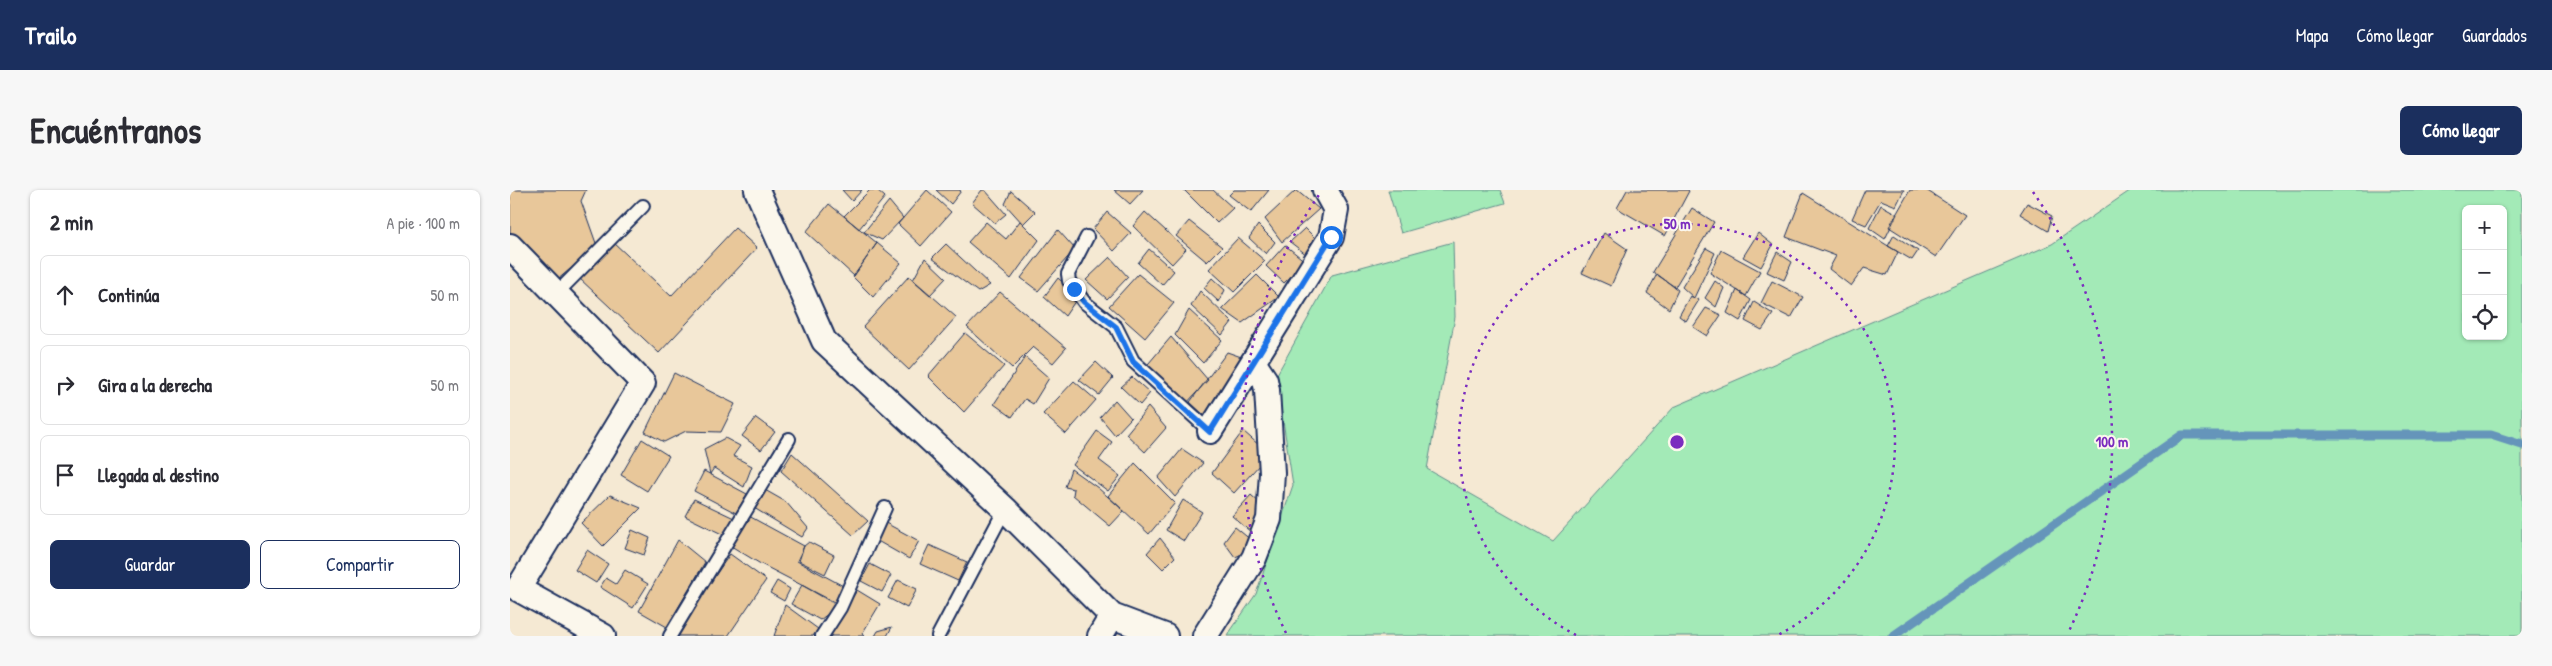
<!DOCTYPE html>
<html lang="es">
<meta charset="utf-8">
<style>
:root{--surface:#fff;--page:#f7f7f7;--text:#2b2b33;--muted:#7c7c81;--line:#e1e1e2;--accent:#1b2f5e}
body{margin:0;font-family:"Patrick Hand",sans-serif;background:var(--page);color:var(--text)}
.controls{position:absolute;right:15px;top:15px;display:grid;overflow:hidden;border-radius:8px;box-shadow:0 1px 4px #0004}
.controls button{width:45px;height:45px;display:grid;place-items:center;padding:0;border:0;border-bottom:1px solid var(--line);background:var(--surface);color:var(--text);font:25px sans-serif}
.stop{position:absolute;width:15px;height:15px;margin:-11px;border:4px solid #1a73e8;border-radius:50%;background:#fff}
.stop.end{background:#1a73e8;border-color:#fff;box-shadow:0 1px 5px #0008}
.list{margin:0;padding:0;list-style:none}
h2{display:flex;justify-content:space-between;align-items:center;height:65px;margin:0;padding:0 20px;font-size:21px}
h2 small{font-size:16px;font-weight:400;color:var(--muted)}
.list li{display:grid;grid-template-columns:32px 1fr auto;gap:15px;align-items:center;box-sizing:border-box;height:80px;margin:0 10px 10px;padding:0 10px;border:1px solid var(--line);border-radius:8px}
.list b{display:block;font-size:19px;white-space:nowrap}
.list em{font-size:16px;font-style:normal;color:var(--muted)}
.actions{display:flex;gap:10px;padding:15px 20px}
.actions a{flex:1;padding:11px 0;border:1px solid var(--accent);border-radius:8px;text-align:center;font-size:18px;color:var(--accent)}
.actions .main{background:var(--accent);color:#fff}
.icon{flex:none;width:28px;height:28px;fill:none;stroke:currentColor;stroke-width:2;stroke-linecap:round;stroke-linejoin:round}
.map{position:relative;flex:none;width:2012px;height:446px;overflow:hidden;border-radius:8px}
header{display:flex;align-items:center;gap:30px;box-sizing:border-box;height:70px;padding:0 25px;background:var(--accent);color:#fff}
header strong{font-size:24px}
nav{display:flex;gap:28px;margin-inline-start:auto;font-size:18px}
.intro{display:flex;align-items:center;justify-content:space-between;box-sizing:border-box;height:120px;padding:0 30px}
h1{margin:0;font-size:35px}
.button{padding:12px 22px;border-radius:8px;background:var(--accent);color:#fff;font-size:18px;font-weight:700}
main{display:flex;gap:30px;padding:0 30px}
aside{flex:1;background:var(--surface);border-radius:8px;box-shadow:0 1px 4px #0004}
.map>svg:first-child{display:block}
.green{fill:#a3eab7;stroke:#5f8c8a;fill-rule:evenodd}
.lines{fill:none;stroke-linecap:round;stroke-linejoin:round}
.stream{stroke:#6595ba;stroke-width:9}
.building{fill:#e8c79a;stroke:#1b2f5e}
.service-casing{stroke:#1b2f5e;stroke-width:16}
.minor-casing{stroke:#1b2f5e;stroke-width:28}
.service{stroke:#fbf7ec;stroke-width:12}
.minor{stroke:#fbf7ec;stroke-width:24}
.route{stroke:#1a73e8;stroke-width:6}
.ring{fill:none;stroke:#7b2cbf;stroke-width:2.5;stroke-dasharray:2.5 5}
.centre{fill:#7b2cbf;stroke:#fbf7ec;stroke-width:2.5}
.ring-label{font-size:15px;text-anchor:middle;font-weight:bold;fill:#7b2cbf;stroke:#fbf7ec;stroke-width:4;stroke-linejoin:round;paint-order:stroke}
</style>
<header>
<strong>Trailo</strong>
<nav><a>Mapa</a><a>Cómo llegar</a><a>Guardados</a></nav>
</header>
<div class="intro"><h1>Encuéntranos</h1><a class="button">Cómo llegar</a></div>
<main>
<aside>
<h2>2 min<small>A pie · 100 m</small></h2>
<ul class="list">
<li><svg class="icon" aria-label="ahead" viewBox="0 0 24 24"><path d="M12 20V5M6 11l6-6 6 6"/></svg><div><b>Continúa</b></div><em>50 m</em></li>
<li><svg class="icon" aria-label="right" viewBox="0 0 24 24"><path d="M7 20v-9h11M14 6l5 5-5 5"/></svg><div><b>Gira a la derecha</b></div><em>50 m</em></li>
<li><svg class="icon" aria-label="arrive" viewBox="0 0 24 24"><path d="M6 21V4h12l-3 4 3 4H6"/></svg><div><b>Llegada al destino</b></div></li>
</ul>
<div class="actions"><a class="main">Guardar</a><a>Compartir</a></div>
</aside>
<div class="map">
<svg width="2012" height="446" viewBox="0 0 2012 446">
<rect width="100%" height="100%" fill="#f5e9d3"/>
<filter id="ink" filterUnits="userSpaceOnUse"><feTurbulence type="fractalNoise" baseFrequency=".02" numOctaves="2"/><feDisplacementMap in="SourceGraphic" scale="10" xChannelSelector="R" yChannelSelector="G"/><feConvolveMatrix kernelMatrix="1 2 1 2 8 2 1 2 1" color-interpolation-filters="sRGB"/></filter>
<g filter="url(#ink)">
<path class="green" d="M 878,0 L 990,0 L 995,13 L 891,43 Z
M 1621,0 L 2012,0 L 2012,446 L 717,446 L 746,404 L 783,295 L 766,186 L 822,85 L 943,52 L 945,127 L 917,279 L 1043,351 L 1164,217 L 1542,54 ZM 1956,19 L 1993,19 L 1993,146 L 1956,146 Z"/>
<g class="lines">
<path class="stream" d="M 1383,446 L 1672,245 L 1981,245 L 2012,255"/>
</g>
<path class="building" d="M 4,0 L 76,0 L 71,11 L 87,56 L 46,91 L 0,45 L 0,4 Z
M 332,0 L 352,0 L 342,11 Z
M 360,0 L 367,0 L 375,7 L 349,39 L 334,26 Z
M 417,0 L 441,22 L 411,56 L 388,34 Z
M 426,0 L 449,0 L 451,1 L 441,14 Z
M 472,0 L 475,0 L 496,24 L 485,33 L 462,13 Z
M 604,0 L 633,0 L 620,14 Z
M 674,0 L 703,0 L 723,18 L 707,33 Z
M 724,0 L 759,0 L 741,22 L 719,5 Z
M 786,0 L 809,19 L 772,52 L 755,29 Z
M 1117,0 L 1178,0 L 1179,1 L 1155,46 L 1107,18 Z
M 1355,0 L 1394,0 L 1386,16 L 1371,10 L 1356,35 L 1342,29 Z
M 1400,0 L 1416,0 L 1455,25 L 1426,67 L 1379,37 Z
M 501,1 L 525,22 L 513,34 L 495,14 Z
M 1293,3 L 1388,62 L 1377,85 L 1354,78 L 1341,96 L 1319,79 L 1326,66 L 1276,47 Z
M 379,11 L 393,28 L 372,50 L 354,42 Z
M 1517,13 L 1542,26 L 1538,41 L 1510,24 Z
M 319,14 L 367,53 L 344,86 L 296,42 Z
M 1371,15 L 1387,24 L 1375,49 L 1359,38 Z
M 1182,18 L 1204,32 L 1165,97 L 1143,82 Z
M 597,22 L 621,43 L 604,61 L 583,39 Z
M 635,22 L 676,59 L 662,74 L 623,36 Z
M 510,31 L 529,50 L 501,89 L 458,52 L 476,32 L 496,49 Z
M 679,31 L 712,57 L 697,72 L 666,46 Z
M 748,35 L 765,52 L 756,64 L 739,48 Z
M 225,38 L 247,58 L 149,163 L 69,88 L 103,52 L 161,106 Z
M 795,38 L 810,53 L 801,68 L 780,52 Z
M 548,40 L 565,59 L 528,101 L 511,88 Z
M 1094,43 L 1117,59 L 1101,96 L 1072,83 Z
M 1248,43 L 1263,55 L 1251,77 L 1233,67 Z
M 1384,45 L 1408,61 L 1402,70 L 1378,56 Z
M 728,48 L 755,71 L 724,102 L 699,79 Z
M 367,53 L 391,73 L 363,107 L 343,87 Z
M 436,54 L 480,95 L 468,102 L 422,68 Z
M 775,55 L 796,72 L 774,93 L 756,76 Z
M 1196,58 L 1205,63 L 1184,108 L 1172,97 Z
M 639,59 L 664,81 L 652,95 L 628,73 Z
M 1211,60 L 1250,81 L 1236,106 L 1200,83 Z
M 1267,62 L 1282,72 L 1274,90 L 1257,82 Z
M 600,67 L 618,87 L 597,109 L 576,90 Z
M 415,68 L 436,88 L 420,105 L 403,90 Z
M 628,84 L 664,113 L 635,148 L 599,116 Z
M 1147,84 L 1168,100 L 1159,119 L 1137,103 Z
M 747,85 L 769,107 L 732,133 L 712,119 Z
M 399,86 L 446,127 L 399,180 L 353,137 Z
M 548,88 L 568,107 L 555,126 L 534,107 Z
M 702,88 L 715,100 L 709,112 L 694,98 Z
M 1205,91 L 1214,98 L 1206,117 L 1195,108 Z
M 1262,91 L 1293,107 L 1281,128 L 1251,113 Z
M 1227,100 L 1241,110 L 1230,131 L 1217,123 Z
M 690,101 L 722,132 L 712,145 L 681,116 Z
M 490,102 L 556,158 L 543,173 L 523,157 L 502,178 L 457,137 Z
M 1180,106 L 1189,110 L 1176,131 L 1169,126 Z
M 1244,112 L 1263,124 L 1252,140 L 1235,131 Z
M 1196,118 L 1211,125 L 1197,146 L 1183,137 Z
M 679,120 L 712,150 L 693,173 L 665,145 Z
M 455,143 L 494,176 L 454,222 L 418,186 Z
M 661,147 L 698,190 L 675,215 L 633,180 Z
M 717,162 L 740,170 L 698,229 L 680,212 Z
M 515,167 L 539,188 L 523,214 L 515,209 L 502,227 L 484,214 Z
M 586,172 L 603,188 L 589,205 L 569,190 Z
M 164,183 L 225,214 L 211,242 L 176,241 L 154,252 L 135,242 Z
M 622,187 L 640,203 L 630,215 L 611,197 Z
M 564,191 L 586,210 L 556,244 L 533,224 Z
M 605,210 L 621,228 L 605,245 L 590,227 Z
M 638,217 L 656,238 L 635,262 L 616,244 Z
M 246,228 L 265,242 L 251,260 L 232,246 Z
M 587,241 L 602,252 L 589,270 L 610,286 L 598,301 L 563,275 Z
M 733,241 L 759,264 L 724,303 L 702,283 Z
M 215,248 L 230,256 L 223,266 L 242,276 L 234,297 L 204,278 L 200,284 L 194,259 Z
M 132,249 L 159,266 L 137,301 L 111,285 Z
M 672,259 L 693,273 L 665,307 L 648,288 Z
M 282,263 L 358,331 L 343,345 L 271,281 Z
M 625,273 L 665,313 L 639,344 L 598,306 Z
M 561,279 L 588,298 L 614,321 L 600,336 L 563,305 L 564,299 L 555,297 Z
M 194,281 L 237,304 L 226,323 L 184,301 Z
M 255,300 L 276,312 L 298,338 L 292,347 L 244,318 Z
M 100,305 L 131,318 L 93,356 L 71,333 Z
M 741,305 L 752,315 L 742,343 L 722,326 Z
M 184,309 L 224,328 L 216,346 L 175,326 Z
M 673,310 L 692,322 L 674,351 L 656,340 Z
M 237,325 L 294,356 L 287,371 L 335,397 L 326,413 L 249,373 L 221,356 Z
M 372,331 L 409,351 L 399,369 L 364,349 Z
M 725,337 L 747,355 L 740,361 L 725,367 L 714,352 Z
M 122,340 L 140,348 L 134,365 L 115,358 Z
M 650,348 L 665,367 L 653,379 L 637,363 Z
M 168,350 L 195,372 L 157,437 L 129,421 Z
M 299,352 L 324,365 L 315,384 L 289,371 L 294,356 Z
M 419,355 L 457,372 L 448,391 L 410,374 Z
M 77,360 L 98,374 L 86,393 L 65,380 Z
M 220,364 L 256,390 L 218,446 L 164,446 Z
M 360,374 L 381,385 L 372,402 L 351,391 Z
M 115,380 L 138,394 L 123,418 L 90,397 L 96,388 L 106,394 Z
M 388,390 L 407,399 L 397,418 L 378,408 Z
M 267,391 L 280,399 L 274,411 L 260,403 Z
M 292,395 L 328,416 L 310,430 L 281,414 Z
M 347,400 L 370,414 L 352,444 L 355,446 L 319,446 Z
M 275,415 L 308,439 L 303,446 L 264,446 Z
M 382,437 L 377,446 L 365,446 L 368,441 Z"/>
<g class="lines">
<g class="service-casing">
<path id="service" d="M 577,47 L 558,84 L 559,91 L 574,112 L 606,137 L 623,171 L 700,241
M 46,104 L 133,16
M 160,446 L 279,249
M 312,446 L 330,418 L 375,318
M 428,446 L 495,319"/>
</g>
<g class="minor-casing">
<path id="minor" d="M 247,0 L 314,151 L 495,319 L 602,426 L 655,446
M 0,56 L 133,193 L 8,399 L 93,446
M 700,241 L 821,47 L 826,20 L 815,0
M 590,446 L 602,426
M 695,446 L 744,368 L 759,329 L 762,283 L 757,200 L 755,190 L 743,172"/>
</g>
<use href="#service" class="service"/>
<use href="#minor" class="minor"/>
</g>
</g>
<g class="lines" filter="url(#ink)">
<path class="route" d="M 564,99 L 574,112 L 606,137 L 623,172 L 700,242 L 821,47"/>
</g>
<g class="ring">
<path d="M1066 445A218 218 0 1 1 1268 445"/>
<path d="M776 443A435 435 0 0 1 811 2M1523 2A435 435 0 0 1 1558 443"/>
</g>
<circle cx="1167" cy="252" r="8" class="centre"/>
<g class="ring-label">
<text x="1167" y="39">50 m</text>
<text x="1602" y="257">100 m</text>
</g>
</svg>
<div class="controls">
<button>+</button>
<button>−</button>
<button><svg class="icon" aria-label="locate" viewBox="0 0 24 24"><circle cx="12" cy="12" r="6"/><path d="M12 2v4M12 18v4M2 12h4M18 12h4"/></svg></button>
</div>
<div class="stop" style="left:821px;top:47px"></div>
<div class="stop end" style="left:564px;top:99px"></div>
</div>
</main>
